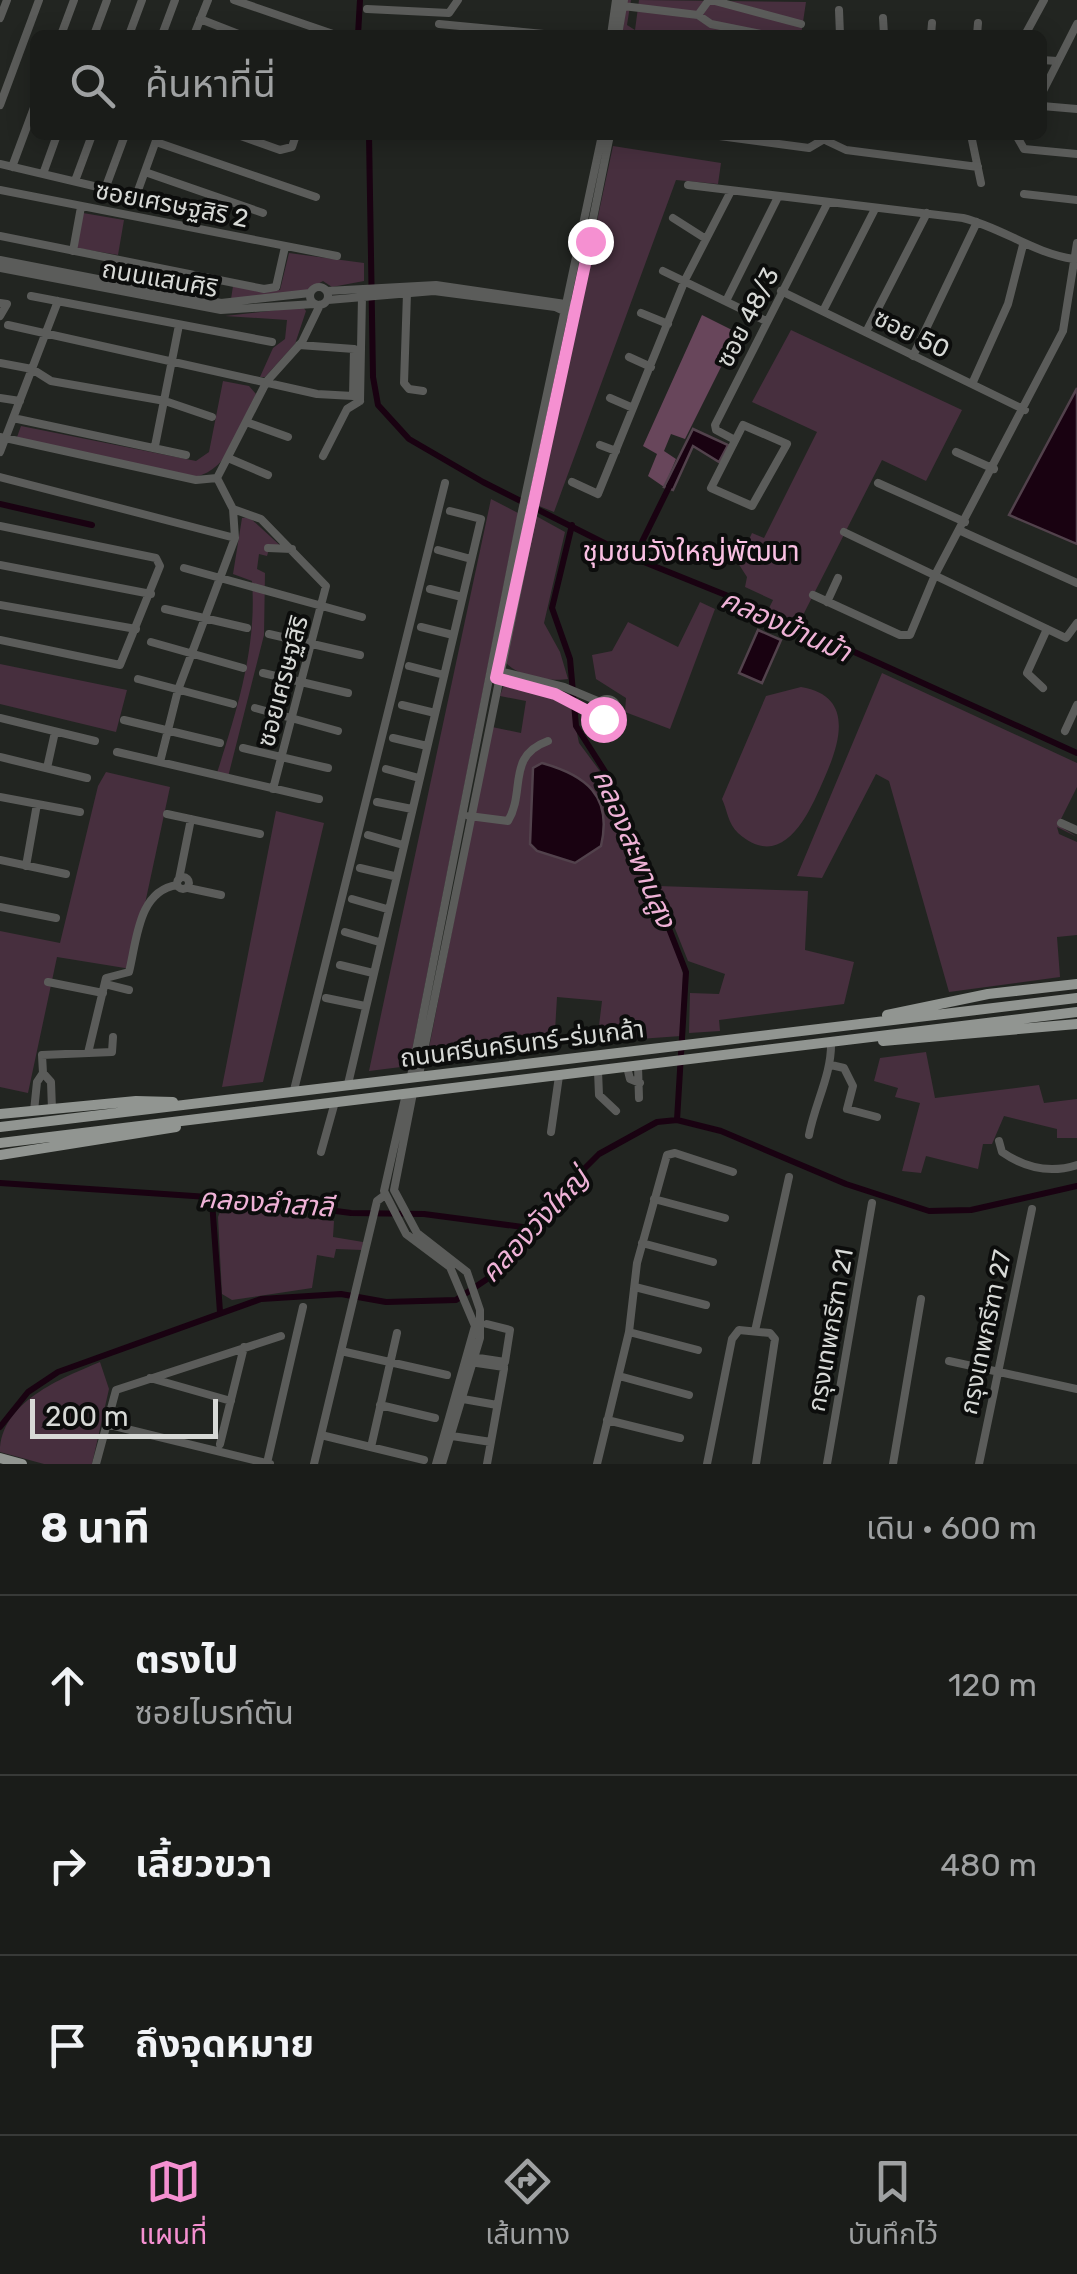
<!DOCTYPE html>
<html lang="th">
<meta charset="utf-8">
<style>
:root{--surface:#1a1c19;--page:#272926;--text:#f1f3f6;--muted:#9fa1a2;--line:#383a38;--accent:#f590d1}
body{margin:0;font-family:Rubik,"Noto Sans Thai",sans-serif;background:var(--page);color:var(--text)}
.scale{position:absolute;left:30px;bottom:25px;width:188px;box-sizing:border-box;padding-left:10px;border:5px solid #d7d9d6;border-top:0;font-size:28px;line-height:35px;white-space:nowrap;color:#d7d9d6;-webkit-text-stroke:8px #0c0d0c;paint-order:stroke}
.stop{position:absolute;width:30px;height:30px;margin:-22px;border:8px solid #f590d1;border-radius:50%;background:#fff}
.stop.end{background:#f590d1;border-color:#fff;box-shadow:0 2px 10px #0008}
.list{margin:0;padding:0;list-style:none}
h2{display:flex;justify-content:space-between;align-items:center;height:130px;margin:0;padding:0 40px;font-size:42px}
h2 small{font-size:32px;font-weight:400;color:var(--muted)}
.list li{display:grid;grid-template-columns:65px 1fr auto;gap:30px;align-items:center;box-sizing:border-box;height:180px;padding:0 40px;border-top:2px solid var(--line)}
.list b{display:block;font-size:38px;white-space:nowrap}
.list p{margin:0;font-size:32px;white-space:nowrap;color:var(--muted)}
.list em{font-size:32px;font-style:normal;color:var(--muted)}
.icon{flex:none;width:55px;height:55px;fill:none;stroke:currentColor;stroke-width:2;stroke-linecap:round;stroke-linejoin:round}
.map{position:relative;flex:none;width:1077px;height:1464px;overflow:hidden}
.search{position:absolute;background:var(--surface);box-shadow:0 5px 25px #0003;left:30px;right:30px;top:30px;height:110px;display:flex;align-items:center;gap:25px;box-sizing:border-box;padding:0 35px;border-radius:15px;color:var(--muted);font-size:38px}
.sheet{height:670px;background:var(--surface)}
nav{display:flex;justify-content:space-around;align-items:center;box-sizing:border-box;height:140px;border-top:2px solid var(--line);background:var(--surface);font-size:28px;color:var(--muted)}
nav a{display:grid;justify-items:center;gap:5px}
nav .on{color:var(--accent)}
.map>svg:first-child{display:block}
.green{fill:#472f3e;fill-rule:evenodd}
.forest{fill:#68465b}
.water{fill:#190211;stroke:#52424c;stroke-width:2.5}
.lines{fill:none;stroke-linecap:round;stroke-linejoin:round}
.canal{stroke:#190211;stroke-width:6}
.minor{stroke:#5b5c5a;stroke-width:8}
.major{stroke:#919591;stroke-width:10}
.route{stroke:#f590d1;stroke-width:12}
.labels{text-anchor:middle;stroke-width:8;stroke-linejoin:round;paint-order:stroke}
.street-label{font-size:25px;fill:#d7d9d6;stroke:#0c0d0c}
.neighbourhood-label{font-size:28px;fill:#fac0e3;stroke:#0c0d0c}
.water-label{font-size:28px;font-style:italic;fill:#efb2d7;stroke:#0c0d0c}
</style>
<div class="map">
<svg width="1077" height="1464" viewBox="0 0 1077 1464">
<rect width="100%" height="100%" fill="#222521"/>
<path class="green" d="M 627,0 L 631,0 L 627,25 L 635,30 L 639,0 L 806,2 L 801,35 L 622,35 Z
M 613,146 L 721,163 L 718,184 L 676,180 L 554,512 L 539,506 L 542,479 Z
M 83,213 L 124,220 L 118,255 L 77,248 Z
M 289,253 L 364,263 L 364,281 L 332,287 L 323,281 L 304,292 L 231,299 L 233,286 L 280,290 Z
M 303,307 L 306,311 L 295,344 L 265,377 L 260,377 L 273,348 L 285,339 L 287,320 L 225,316 Z
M 791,330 L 962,410 L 926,481 L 882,460 L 799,623 L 768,610 L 773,600 L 745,587 L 747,577 L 738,563 L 752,533 L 764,538 L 817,432 L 752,402 Z
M 223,381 L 249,386 L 256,394 C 241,425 231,469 195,477 L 16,440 L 21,426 L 196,461 L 209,452 Z
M 491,499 L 518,513 L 409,1066 L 369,1071 Z
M 536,516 L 565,532 L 544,623 L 560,652 L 568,679 C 550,682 514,676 505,661 Z
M 249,517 L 285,550 L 270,546 L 267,556 L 259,554 L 257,569 L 265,573 L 264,635 L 228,777 L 217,773 C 237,710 257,648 252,581 L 233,574 L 242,518 Z
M 700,602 L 715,609 L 670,729 L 625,712 L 626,698 L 596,679 L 592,655 L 612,651 L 628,622 L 678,647 Z
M 0,664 L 127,690 L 116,732 L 0,704 Z
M 882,673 L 1077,763 L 1077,787 L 1058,825 L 1077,837 L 1057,827 L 1059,834 L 1077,842 L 1077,935 L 1057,937 L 1060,977 L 949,992 L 889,781 L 876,774 L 822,878 L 797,876 Z
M 509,686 L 546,696 L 572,709 L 579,743 L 608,782 L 678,956 L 683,974 L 681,1036 L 597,1042 L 602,1001 L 557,997 L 554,1048 L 426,1063 L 492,727 L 521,733 L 526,701 L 500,696 L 503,687 ZM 551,766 L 558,771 L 575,863 L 537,851 Z
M 801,687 C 855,696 840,743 824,779 C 810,811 784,874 738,833 C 728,824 727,809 722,799 L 766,696 Z
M 106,772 L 170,787 L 131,969 L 57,957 L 28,1093 L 0,1087 L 0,931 L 60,943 L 98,786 Z
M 276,811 L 324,823 L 263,1082 L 222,1087 Z
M 658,886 L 808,891 L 805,950 L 854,962 L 844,1004 L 719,1020 L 720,1031 L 689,1033 L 690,993 L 719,994 L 725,974 L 688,961 Z
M 926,1052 L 935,1098 L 1039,1085 L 1044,1103 L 1077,1099 L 1077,1138 L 1057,1138 L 1057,1129 L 1004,1116 L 992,1144 L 983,1144 L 978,1169 L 926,1156 L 921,1173 L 902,1171 L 920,1103 L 895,1097 L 898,1088 L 874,1081 L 880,1058 Z
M 222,1207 L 334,1221 L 333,1237 L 363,1242 L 362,1250 L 336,1249 L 334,1258 L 317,1255 L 312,1288 L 232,1300 L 222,1294 L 218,1217 Z
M 100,1362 L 109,1389 L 92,1464 L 44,1464 L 0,1452 C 0,1402 62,1378 100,1362 Z"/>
<path class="forest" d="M 702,315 L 738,333 L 685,439 L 671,434 L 664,451 L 676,459 L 664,487 L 648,476 L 657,454 L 643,446 Z"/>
<path class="water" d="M 1077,388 L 1077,544 L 1009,515 Z
M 693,429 L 728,445 L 719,462 L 693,446 L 673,490 L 664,487 Z
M 758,630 L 781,640 L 762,683 L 739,673 Z
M 542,763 C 585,775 613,795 601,846 L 575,863 L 537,851 L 530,844 L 533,768 Z"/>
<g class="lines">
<path class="canal" d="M 358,35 L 360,0
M 369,135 L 373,377 L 378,405 L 409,439 L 483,482 L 634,558 L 753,606 L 1077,753
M 0,504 L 92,525
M 572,525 L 552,608 L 570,659 L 576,726 L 611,781 L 686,972 L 677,1120
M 634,558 L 671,483
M 0,1183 L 253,1200 L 351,1213 L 424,1214 L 530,1228
M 212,1201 L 220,1312
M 0,1427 L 28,1392 L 58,1372 L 261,1299 L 341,1294 L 386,1302 L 456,1300 L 493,1275 L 551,1202 L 599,1154 L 657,1122 L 677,1120 L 721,1131 L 846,1184 L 929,1211 L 971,1210 L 1077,1186"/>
<path class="minor" d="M 234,0 L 336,35
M 711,0 L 801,24
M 623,6 L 698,15 L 709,0
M 367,9 L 449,13 L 458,0
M 839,10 L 840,35
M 698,15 L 711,24 L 766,35
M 0,18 L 7,0
M 883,18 L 884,35
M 200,19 L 241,35
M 439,24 L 554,35
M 61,35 L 74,0
M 94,35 L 107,0
M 129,35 L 142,0
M 162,35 L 175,0
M 194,35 L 208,0
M 611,35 L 616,0
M 618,35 L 624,0
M 931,35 L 932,23
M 977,35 L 978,23
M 1025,35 L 1044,0
M 1042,60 L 1057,61
M 1042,93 L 1077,24
M 0,105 L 39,0
M 1042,106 L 1077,109
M 238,135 L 280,150 L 292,147 L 296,135
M 712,135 L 809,148 L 831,135
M 971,135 L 981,183
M 1016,135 L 1024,149 L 1077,154
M 827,141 L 846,150 L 978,167
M 156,142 L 316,197
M 0,164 L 136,196 L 158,135
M 12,167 L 35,105
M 145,172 L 263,213
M 43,174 L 57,135
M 75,181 L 92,135
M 688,185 L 963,218 C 1003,228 1033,253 1074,259
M 105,189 L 125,135
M 0,190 L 337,256
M 1024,194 L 1077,200
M 673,218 L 706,239
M 0,236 L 264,289 L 276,287 L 285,247
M 73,251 L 81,207
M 0,260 L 221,303 L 310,293
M 0,268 L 221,310 L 314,304
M 663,271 L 766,321
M310 296a9 9 0 1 1 18 0a9 9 0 1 1-18 0Z
M 327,291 L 436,285 L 572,305
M 781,291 L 1025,410
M 407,293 L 404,383 L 409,389 L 423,391
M 31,296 L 272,342
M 328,300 L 434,291 L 555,307 L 570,314
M 726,301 L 778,197
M 0,303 L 7,304 L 0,316
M 823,311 L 875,209
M 641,313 L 668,324
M 8,325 L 317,394 L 353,396 L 354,349 L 299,345
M 866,332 L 927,213
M 913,356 L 977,222
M 629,357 L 651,367
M 0,363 L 32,369 L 51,381 L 165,401 L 212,417
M 972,384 L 1008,304 L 1023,245
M 0,398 L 20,401
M 610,398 L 633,408
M 360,401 L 362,296
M 13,418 L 186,455
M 246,422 L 288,437
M 743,425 L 787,444 L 752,506 L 711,488 Z
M 0,437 L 196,480 L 217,478 L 267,381 L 302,342 L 320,305
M 735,440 L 716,430 L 715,425 L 827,204
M 600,445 L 616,451
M 155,446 L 179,325
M 0,452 L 58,301
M 956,452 L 994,469
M 323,456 L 347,409 L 360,401
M 228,458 L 268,475
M 0,477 L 235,538
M 572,482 L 598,494 L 685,280 L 731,191
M 878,483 L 965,522
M 233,509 L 261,519 L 326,586 L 273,789
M 0,526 L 156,558 L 160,566 L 120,665 L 0,640
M 961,531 L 1077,583
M 844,532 L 1066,638 L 1077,623
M 268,548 L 292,549
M 438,550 L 471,559
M 0,565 L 151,594
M 184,568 L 362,617
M 430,589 L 462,597
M 813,595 L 900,635 L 910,635 L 935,575 L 1063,331 L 1077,243
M 827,602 L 838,578
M 0,605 L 136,629
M 165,609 L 247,628
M 421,627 L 453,635
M 269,634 L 360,655
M 151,642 L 243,668
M 409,666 L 444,675
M 495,670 L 564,687 L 600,702
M 263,673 L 348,693
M 494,677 L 555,694 L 598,714
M 138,679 L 233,704
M 1043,688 L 1027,673 L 1047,629
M597 709a10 10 0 1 1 20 0a10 10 0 1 1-20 0Z
M 402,705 L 435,713
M 255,708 L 338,731
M 0,718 L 95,741
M 124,720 L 220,743
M 1065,731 L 1077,705
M 393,738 L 427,746
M 243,748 L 328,768
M 117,752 L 319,799
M 0,757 L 87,778
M 160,762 L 178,690 L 235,538 L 233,509 L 217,478
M 47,768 L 55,732
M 386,769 L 419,778
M 0,797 L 80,812
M 377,802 L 412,809
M 167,814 L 260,834
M 469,816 L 508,821 C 526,791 506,756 548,741
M 1061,823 L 1077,830
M 368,835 L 403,845
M 0,860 L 66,874
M 26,866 L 37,804
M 360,868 L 394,876
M177 883a6 6 0 1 1 12 0a6 6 0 1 1-12 0Z
M 179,879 L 191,819
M 188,888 L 221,895
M 352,899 L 387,909
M 0,907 L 56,918
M 345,932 L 379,942
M 340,965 L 373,973
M 48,982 L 103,993
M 105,984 L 129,990
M 326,998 L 365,1006
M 88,1053 L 106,978 L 129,972 C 137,940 138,891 177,885
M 831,1065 L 844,1068 L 853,1086 L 847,1109 L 877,1117
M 638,1066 L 639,1098
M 627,1067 L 630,1079 L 640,1083
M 598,1071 L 599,1095 L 616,1111
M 43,1073 L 42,1055 L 112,1052 L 113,1037
M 419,1075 L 610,135
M 411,1076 L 521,516 L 602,135
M 348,1084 L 481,519 L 450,511
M 294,1090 L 445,483
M 413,1093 L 394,1190 L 417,1233 L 467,1272 L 480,1310 L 480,1338 L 442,1464
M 406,1094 L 384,1191 L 406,1234 L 450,1267 L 475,1326 L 436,1464
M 34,1111 L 37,1082 L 43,1073 L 51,1082 L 52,1109
M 551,1132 L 559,1076
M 809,1135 C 815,1103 832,1074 831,1042
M 999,1141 L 1002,1152 C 1025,1168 1049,1174 1077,1165
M 321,1152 L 335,1102
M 654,1199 L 725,1218
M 642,1243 L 713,1262
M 635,1287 L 706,1305
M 755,1331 L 789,1177
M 629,1332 L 698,1350
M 341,1351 L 447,1375
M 472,1357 L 505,1362 L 510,1330 L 487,1324
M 949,1361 L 1077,1389
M 470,1362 L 504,1367
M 619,1376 L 689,1395
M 150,1378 L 231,1401
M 463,1399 L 497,1405
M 380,1405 L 435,1418
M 607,1420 L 680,1438
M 106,1424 L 270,1464
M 321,1435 L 424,1460
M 452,1436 L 491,1442
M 220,1444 L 244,1347
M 371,1447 L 397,1333
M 267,1463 L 303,1307
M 96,1464 L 116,1390 L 281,1336
M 314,1464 L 377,1201 L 385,1195
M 487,1464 L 504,1369
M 597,1464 L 629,1332 L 637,1263 L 667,1155 L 675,1153 L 733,1172
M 707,1464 L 732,1339 L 739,1330 L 770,1333 L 775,1339 L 756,1464
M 827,1464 L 872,1203
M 893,1464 L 921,1299
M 979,1464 L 1032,1209"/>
<path class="major" d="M 887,1015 L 988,994 L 1077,984
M 883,1041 L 1077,1024
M 0,1114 L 136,1101 L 173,1102
M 0,1127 L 1077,998
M 0,1143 L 1077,1012
M 0,1155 L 176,1127
M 0,1458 L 22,1464"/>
</g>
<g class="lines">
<path class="route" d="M 590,241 L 496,678 L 555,694 L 603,719"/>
</g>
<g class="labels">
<g class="street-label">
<text transform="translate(172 204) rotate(11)" y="9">ซอยเศรษฐสิริ 2</text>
<text transform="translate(160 278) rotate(10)" y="9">ถนนแสนศิริ</text>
<text transform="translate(747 317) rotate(-63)" y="9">ซอย 48/3</text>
<text transform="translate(912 333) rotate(26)" y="9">ซอย 50</text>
<text transform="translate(282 681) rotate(-75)" y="9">ซอยเศรษฐสิริ</text>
<text transform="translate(522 1043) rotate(-7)" y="9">ถนนศรีนครินทร์-ร่มเกล้า</text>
<text transform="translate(830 1330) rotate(-80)" y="9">กรุงเทพกรีฑา 21</text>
<text transform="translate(985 1332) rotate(-78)" y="9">กรุงเทพกรีฑา 27</text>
</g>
<g class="neighbourhood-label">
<text x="691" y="561">ชุมชนวังใหญ่พัฒนา</text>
</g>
<g class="water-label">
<text transform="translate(786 625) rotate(24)" y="10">คลองบ้านม้า</text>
<text transform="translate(635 848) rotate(67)" y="10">คลองสะพานสูง</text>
<text transform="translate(266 1202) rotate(4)" y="10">คลองลำสาลี</text>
<text transform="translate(534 1225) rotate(-47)" y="10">คลองวังใหญ่</text>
</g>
</g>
</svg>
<div class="scale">200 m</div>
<div class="stop" style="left:603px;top:719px"></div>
<div class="stop end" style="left:590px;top:241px"></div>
<div class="search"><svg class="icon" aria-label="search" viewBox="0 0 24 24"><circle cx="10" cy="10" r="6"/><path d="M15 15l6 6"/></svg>ค้นหาที่นี่</div>
</div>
<section class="sheet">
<h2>8 นาที<small>เดิน · 600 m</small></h2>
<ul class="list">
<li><svg class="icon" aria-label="ahead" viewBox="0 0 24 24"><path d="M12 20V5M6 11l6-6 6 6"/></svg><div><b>ตรงไป</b><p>ซอยไบรท์ตัน</p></div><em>120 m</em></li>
<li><svg class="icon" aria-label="right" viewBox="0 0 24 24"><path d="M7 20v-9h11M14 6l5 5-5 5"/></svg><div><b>เลี้ยวขวา</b></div><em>480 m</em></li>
<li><svg class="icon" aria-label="arrive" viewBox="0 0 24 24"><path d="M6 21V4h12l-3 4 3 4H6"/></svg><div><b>ถึงจุดหมาย</b></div></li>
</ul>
</section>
<nav>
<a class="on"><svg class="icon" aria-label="map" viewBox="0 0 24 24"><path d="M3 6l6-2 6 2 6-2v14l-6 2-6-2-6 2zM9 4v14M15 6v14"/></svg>แผนที่</a>
<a><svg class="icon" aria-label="directions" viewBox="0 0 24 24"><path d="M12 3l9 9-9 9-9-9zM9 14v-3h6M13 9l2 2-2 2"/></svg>เส้นทาง</a>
<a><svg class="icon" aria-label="saved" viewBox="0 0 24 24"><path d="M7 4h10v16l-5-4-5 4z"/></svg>บันทึกไว้</a>
</nav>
